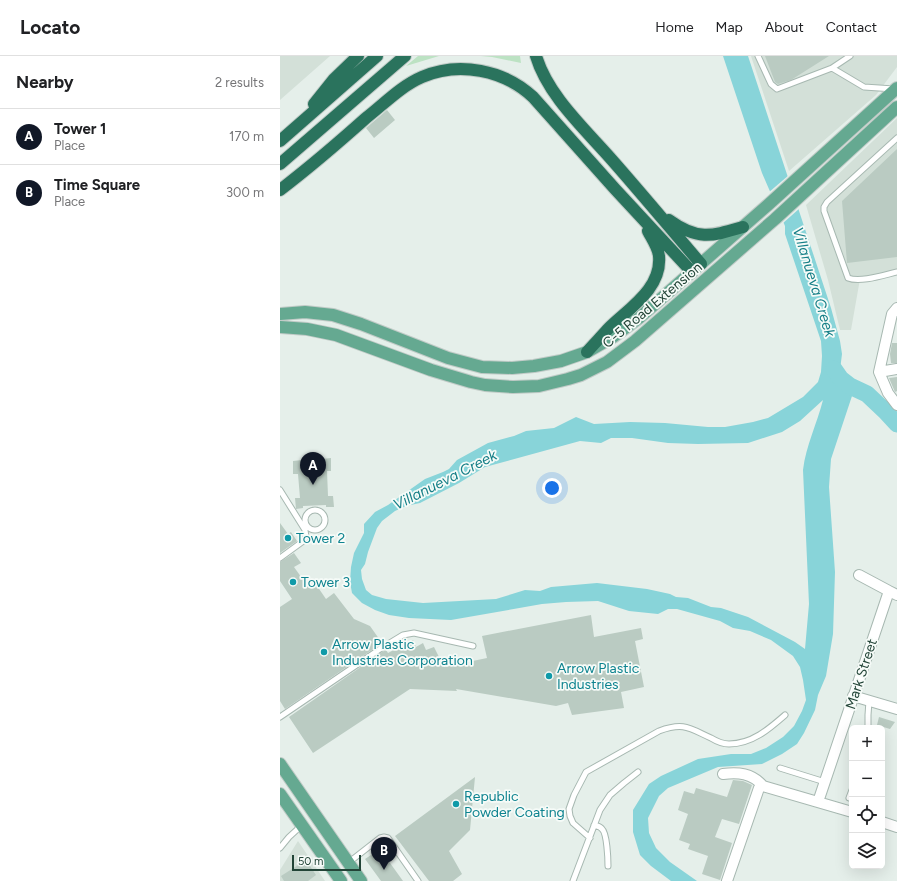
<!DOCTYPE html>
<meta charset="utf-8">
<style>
:root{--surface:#fff;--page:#f6f6f6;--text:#202124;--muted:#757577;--line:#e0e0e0;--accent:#111827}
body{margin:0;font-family:Figtree,sans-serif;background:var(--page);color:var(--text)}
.controls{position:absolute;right:12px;bottom:12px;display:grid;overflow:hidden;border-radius:6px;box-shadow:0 4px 16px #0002}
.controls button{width:36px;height:36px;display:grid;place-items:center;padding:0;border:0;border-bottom:1px solid var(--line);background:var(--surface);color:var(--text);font:20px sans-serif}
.scale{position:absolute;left:12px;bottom:10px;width:69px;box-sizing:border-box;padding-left:4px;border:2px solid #224437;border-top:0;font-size:11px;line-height:14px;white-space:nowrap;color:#224437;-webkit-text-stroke:3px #f6fbf8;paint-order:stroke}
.you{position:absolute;left:272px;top:432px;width:14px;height:14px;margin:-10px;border:3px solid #fff;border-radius:50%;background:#1a73e8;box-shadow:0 0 0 6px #1a73e833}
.badge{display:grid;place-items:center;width:26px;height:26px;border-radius:50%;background:var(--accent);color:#fff;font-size:13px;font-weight:700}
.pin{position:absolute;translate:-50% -33px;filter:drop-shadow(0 1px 2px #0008)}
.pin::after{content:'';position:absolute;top:21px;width:14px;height:12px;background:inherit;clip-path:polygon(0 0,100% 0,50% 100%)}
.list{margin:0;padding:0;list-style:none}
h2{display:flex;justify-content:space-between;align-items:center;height:52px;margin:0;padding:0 16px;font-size:17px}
h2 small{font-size:13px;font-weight:400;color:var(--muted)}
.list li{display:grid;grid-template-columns:26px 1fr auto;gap:12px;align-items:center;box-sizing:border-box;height:56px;padding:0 16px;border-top:1px solid var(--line)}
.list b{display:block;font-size:15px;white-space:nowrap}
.list p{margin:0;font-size:13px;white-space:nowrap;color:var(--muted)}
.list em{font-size:13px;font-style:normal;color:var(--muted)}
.icon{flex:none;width:22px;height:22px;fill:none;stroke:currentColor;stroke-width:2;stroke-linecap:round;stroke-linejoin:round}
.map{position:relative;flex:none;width:617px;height:825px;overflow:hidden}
header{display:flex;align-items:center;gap:24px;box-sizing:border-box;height:56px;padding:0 20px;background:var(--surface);border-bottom:1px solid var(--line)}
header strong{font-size:19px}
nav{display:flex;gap:22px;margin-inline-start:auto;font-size:14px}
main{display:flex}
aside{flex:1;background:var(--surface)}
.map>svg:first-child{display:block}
.built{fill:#d3e0d8}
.green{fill:#bce2c3}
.water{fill:#88d4d9;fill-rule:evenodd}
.pier{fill:#e5efea}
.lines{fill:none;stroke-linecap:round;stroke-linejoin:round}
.river{stroke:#88d4d9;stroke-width:17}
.building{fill:#bacbc2}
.service-casing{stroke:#a7b8b1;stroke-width:7}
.minor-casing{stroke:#a7b8b1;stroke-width:12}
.primary-casing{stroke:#c1cbc7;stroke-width:14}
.motorway-casing{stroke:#c1cbc7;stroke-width:14}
.service{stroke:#fff;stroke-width:5}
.minor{stroke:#fff;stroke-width:10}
.primary{stroke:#65a991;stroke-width:12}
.motorway{stroke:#2a735d;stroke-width:12}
.culture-dot{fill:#0f9aa8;stroke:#f6fbf8;stroke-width:1.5}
.labels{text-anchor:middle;stroke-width:3.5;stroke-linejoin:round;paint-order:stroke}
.street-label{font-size:14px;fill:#224437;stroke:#f6fbf8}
.culture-label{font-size:14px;fill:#0d838f;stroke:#f6fbf8;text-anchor:start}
.water-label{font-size:15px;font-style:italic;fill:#157f87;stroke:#f6fbf8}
</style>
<header>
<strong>Locato</strong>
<nav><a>Home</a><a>Map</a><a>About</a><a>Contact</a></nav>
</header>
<main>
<aside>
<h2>Nearby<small>2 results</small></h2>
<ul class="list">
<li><span class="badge">A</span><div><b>Tower 1</b><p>Place</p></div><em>170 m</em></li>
<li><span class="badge">B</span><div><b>Time Square</b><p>Place</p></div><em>300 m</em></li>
</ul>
</aside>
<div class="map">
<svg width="617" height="825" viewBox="0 0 617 825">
<rect width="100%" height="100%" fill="#e5efea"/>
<path class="built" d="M 0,0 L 50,0 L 0,44 Z
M 471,0 L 617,0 L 617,11 L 596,39 L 509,115 Z
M 617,62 L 617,218 L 580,223 L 571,274 L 560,274 L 548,224 L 526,149 Z
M 18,785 L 45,825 L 0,825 L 0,814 Z"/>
<path class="green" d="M 138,0 L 159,0 L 126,10 Z
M 201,0 L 240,0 L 241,7 L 212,1 Z"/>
<path class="water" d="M 443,0 L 468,0 L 551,252 L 560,285 L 562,298 L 560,314 L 572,340 L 551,403 L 549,431 L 555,516 L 553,578 L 546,620 L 538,639 L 535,654 L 524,677 L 517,688 L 502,698 L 482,708 L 438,711 L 388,732 L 379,740 L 368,762 L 369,777 L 376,792 L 390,806 L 417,825 L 391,825 L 371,810 L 360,799 L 353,776 L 353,754 L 369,728 L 381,720 L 418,703 L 451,698 L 471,698 L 486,692 L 503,681 L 514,670 L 522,655 L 526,644 L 523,624 L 520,611 L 513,600 L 491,584 L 470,575 L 453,572 L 440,565 L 397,553 L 388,553 L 378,558 L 349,555 L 318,545 L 286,546 L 262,548 L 171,564 L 129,562 L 109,559 L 95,554 L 82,547 L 72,537 L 70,526 L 71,511 L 74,497 L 84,477 L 84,468 L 95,456 L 108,449 L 145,423 L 163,416 L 169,413 L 177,404 L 208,387 L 234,380 L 246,375 L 274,372 L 296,361 L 314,368 L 350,366 L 385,367 L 428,371 L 445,371 L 473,366 L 488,362 L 523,341 L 538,326 L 541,316 L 542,300 L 541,285 L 505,178 L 505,170 L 482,117 ZM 543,344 C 537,368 526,389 523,414 L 529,548 L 525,593 L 515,586 L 468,561 L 441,552 L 431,551 L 408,542 L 396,541 L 390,538 L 367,533 L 317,527 L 271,531 L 260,535 L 245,534 L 216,543 L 143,547 L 106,543 L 92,539 L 86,534 L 82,523 L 81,514 L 85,508 L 88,496 L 97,472 L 102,465 L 115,455 L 126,450 L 140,447 L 179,427 L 205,411 L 300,385 L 321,387 L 331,382 L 352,382 L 388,387 L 418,388 L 468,387 L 502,376 L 520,365 Z"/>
<path class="pier" d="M 509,119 L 520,152 L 502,168 L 488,137 Z"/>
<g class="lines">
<path class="river" d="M 554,313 L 561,323 L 570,330 L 587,338 L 605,355 L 617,368"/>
</g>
<path class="building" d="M 485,0 L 549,0 L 511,24 L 498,28 L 495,26 Z
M 107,54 L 115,64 L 94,82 L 86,72 Z
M 617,93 L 617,201 L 567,207 L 562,145 Z
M 612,287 L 617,287 L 617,307 L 611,307 L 610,298 Z
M 617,321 L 617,335 L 615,336 L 609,322 Z
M 51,402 L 51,415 L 47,415 L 48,440 L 53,440 L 54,451 L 46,451 L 46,449 L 23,450 L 23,452 L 16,453 L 15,442 L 20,442 L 18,418 L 13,418 L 13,405 L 22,404 L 22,406 L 34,406 L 43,405 L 42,403 Z
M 0,467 L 8,478 L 11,476 L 17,485 L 0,497 Z
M 14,497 L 21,507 L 14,511 L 29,532 L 35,527 L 46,543 L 54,537 L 74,563 L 90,570 L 102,587 L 5,653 L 0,645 L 0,551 L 12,543 L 0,525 L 0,506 Z
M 311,559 L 314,581 L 361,572 L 363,583 L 355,585 L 364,631 L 341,636 L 344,652 L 292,659 L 288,647 L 276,650 L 176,633 L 177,635 L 130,633 L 33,697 L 9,661 L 102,596 L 106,594 L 108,597 L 133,584 L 136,591 L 143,587 L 146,594 L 154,591 L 164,611 L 207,602 L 202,580 Z
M 599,661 L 615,666 L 610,673 L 597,669 Z
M 195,721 L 190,774 L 169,795 L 182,818 L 173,825 L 149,825 L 115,780 Z
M 453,724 L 463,725 L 472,729 L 459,768 L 442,763 L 435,781 L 452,787 L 440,824 L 422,818 L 428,800 L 408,793 L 410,788 L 399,784 L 408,758 L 398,754 L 404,735 L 414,738 L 416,732 L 447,741 Z
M 100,793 L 123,825 L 101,825 L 85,803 Z
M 26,804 L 36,819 L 28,825 L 4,825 L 1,820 Z"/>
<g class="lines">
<g class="service-casing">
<path id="service" d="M 478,0 L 491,28 L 497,33 L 552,12 L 584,31 L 614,33
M 552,12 L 570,0
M 617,82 L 547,146 L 544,151 L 544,155 L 568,222 C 580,227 604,219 617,216
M 0,434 L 25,474 L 26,481 L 22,486 L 0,502
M25 464a10 10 0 1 1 20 0a10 10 0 1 1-20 0Z
M 0,661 L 100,593 L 123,579 L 134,577 L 193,590
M 588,672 L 588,659 L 589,645
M 500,712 L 545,726
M 569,742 L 572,734
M 314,769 C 316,770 320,770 322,773 C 327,777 328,803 328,810
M 310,782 L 293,767 L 290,760 L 289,753 L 294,739 L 306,716 L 379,675 C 404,666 409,672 431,682 C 436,685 443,688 449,688 C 472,688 489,673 505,659
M 0,792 L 9,781 L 21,770
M 68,807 L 100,782 L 104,781 L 108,782 L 138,825
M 293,825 L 320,754 L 330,739 L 344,727 L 358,716"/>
</g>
<g class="minor-casing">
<path id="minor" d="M 617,252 L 612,258 L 599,316 L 608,337 L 617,349
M 599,316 L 617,313
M 579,519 L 609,535 L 617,539
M 573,640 L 617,653
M 443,718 C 458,716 472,717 483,730
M 483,730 L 572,756
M 538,746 L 609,535
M 602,766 L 617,771
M 447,825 L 479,732 L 483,730"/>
</g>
<g class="primary-casing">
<path id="primary" d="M 0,258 L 25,256 L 53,259 L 81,268 L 168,302 L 202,311 L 232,312 L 254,310 L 281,305 L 307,296 L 333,281 L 359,262 L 489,148 L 617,32
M 0,271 L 27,273 L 56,279 L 151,314 L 191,326 L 205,329 L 233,331 L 259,330 L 288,323 L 301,319 L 327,306 L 355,285 L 495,163 L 617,51
M 0,708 L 81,825
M 0,738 L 61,825"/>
</g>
<g class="motorway-casing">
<path id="motorway" d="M 256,0 C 268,40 305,73 332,104 C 362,138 391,173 421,208
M 34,48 L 54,23 L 78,0
M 0,85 L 97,0
M 0,108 L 125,0
M 0,134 C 30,111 58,87 86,62 C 104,48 121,30 142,21 C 179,5 224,14 253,41 L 335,133 L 412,216
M 389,164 C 418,185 432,180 463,171
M 307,296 C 314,288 321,281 328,273 C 348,253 382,233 379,200 C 378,191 372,183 368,175"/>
</g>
<use href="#service" class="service"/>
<use href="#minor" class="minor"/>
<use href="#primary" class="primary"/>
<use href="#motorway" class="motorway"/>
</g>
<g class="culture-dot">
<circle cx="8" cy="482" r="4"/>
<circle cx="13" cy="526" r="4"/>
<circle cx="44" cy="596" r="4"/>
<circle cx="269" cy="620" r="4"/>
<circle cx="176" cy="748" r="4"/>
</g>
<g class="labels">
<g class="street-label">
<text transform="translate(372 249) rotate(-40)" y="5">C-5 Road Extension</text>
<text transform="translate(581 618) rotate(-72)" y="5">Mark Street</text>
</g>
<g class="culture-label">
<text x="16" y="487">Tower 2</text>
<text x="21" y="531">Tower 3</text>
<text x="52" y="593">Arrow Plastic<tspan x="52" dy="16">Industries Corporation</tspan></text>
<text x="277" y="617">Arrow Plastic<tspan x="277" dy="16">Industries</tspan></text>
<text x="184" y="745">Republic<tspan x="184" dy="16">Powder Coating</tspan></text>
</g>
<g class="water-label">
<text transform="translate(534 226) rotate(73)" y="5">Villanueva Creek</text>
<text transform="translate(165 424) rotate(-27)" y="5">Villanueva Creek</text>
</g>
</g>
</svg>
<div class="controls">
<button>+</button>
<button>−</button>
<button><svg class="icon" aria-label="locate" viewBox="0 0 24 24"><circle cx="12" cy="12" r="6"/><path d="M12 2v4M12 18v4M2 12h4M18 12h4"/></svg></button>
<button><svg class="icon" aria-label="layers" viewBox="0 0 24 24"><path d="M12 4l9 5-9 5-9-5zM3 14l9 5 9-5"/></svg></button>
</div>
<div class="scale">50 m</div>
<div class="you"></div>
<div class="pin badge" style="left:33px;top:429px">A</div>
<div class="pin badge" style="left:104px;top:814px">B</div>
</div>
</main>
